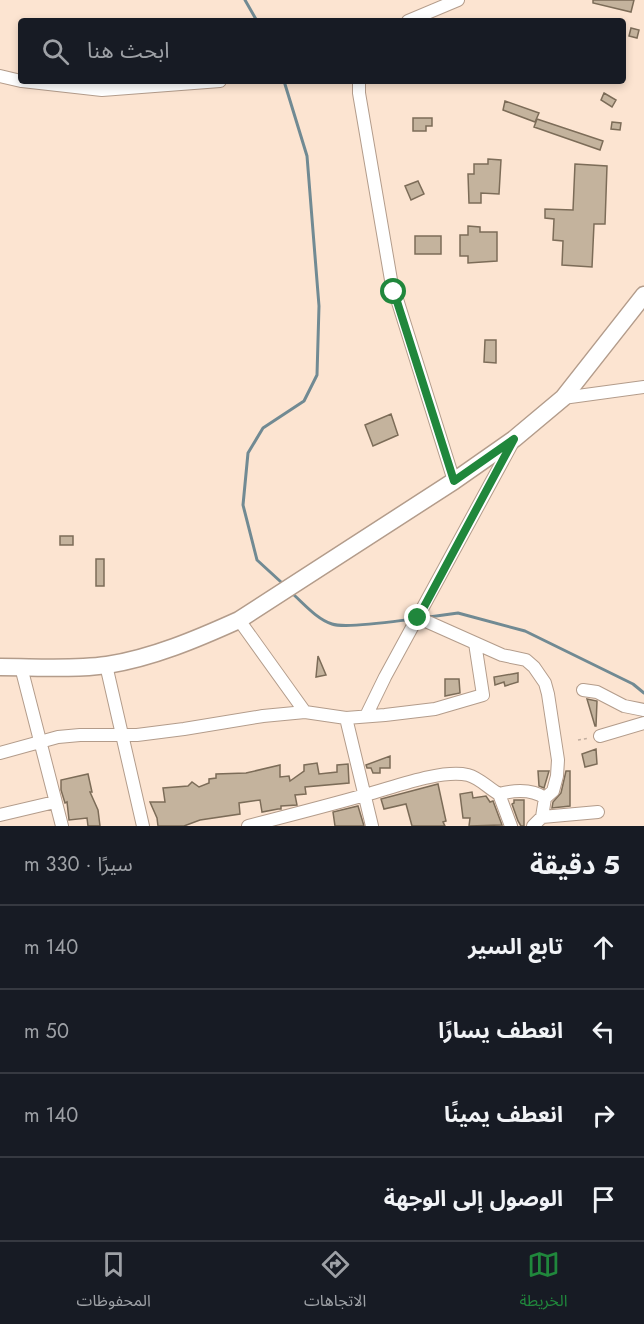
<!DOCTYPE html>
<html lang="ar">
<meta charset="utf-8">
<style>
:root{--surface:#171b24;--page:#242831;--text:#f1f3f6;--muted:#9ea1a6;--line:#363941;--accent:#20873c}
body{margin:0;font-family:Jost,"Noto Sans Arabic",sans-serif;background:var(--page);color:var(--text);direction:rtl}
.stop{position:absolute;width:18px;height:18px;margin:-14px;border:4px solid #20873c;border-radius:50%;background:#fff}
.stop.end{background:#20873c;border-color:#fff;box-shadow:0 2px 6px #0008}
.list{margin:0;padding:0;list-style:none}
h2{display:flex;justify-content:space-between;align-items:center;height:78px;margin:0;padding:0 24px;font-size:26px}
h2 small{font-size:20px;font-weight:400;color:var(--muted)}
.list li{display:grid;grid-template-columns:39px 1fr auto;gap:18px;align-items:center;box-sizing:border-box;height:84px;padding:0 24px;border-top:2px solid var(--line)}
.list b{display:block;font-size:22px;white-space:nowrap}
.list em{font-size:20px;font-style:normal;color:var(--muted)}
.icon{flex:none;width:33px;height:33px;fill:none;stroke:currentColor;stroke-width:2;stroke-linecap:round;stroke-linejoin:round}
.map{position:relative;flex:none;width:644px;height:826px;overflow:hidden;direction:ltr}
.search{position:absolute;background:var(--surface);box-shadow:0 3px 9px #0003;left:18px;right:18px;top:18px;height:66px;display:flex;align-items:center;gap:15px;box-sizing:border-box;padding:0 21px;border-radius:6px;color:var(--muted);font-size:22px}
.sheet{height:414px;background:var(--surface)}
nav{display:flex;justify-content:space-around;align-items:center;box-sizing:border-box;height:84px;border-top:2px solid var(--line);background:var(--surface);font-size:16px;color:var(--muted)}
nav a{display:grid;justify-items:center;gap:3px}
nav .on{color:var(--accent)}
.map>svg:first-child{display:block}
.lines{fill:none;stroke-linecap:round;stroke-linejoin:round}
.stream{stroke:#718a93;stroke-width:3}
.building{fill:#c4b39d;stroke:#7c6c58;stroke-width:1.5}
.street-casing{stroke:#b39c8b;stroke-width:14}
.secondary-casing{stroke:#b39c8b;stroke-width:19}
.path{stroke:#c1ad9e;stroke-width:1.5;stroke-dasharray:3 3;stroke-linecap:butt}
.street{stroke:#fff;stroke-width:12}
.secondary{stroke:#fff;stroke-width:16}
.route{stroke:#20873c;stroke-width:8}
</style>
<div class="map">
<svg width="644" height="826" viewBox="0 0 644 826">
<rect width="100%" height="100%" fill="#fce4d1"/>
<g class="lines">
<path class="stream" d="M 245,0 L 257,21
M 281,582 L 257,560 L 243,505 L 248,453 L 263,428 L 304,401 L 317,375 L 319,306 L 307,156 L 284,81
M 294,595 C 305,605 317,619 332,624 C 346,629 396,621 413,619
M 429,617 L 458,613 L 525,631 L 633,684 L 644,693"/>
</g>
<path class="building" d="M 593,0 L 634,0 L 631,12 L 593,3 Z
M 631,28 L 639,30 L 637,38 L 629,36 Z
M 604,93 L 616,100 L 612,107 L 601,100 Z
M 505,101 L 539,113 L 535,122 L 503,110 Z
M 413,118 L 432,118 L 432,126 L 426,126 L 426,131 L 413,131 Z
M 537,119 L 603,141 L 600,150 L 534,127 Z
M 612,122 L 621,123 L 620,130 L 611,129 Z
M 488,159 L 501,160 L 499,194 L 481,193 L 481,203 L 469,203 L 468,174 L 474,174 L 474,164 L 488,164 Z
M 575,164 L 607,166 L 605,224 L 594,224 L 592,267 L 562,265 L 563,241 L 553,240 L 554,219 L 545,218 L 545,209 L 573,210 Z
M 418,181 L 424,194 L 411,200 L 405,186 Z
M 468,226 L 480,227 L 480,232 L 497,232 L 497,261 L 468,263 L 468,256 L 460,256 L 460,235 L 468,235 Z
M 415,236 L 441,236 L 441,254 L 415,254 Z
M 485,340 L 496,340 L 496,363 L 484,362 Z
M 391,414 L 398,435 L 373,446 L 365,425 Z
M 60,536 L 73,536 L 73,545 L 60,545 Z
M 96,559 L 104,559 L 104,586 L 96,586 Z
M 318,656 L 326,675 L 316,677 Z
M 518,673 L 518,682 L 505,686 L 504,682 L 495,685 L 494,677 Z
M 445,679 L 459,679 L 460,693 L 445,696 Z
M 587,699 L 597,701 L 596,726 L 595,726 Z
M 596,749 L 597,764 L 585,767 L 582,754 Z
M 390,756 L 390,768 L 380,768 L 380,773 L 373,773 L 371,768 L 367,768 L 366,765 Z
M 317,763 L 319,774 L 337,772 L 337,765 L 348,764 L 349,783 L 305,787 L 306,794 L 295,795 L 297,805 L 281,806 L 281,809 L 278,809 L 262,812 L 260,800 L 239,803 L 240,814 L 200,820 L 184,826 L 158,826 L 157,818 L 150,802 L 165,802 L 163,788 L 188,786 L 192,782 L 199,787 L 209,783 L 209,779 L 216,778 L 216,774 L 246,773 L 280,765 L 280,777 L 289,776 L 290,781 L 304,771 L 304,765 Z
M 538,771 L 549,771 L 544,788 L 539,786 Z
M 566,771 L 570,771 L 570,806 L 552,808 L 553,802 L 561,793 Z
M 88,774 L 92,792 L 90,792 L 98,810 L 100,826 L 88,826 L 87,818 L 69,820 L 67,802 L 65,803 L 61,790 L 61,780 Z
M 438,784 L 446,821 L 443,822 L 445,826 L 412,826 L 406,804 L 384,809 L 381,799 Z
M 472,792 L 473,798 L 486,796 L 490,802 L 493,801 L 502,825 L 469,826 L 470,818 L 463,818 L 460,794 Z
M 514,800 L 524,800 L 524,826 L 521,826 L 518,821 L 512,804 L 514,803 Z
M 358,806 L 364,826 L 335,826 L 333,812 Z"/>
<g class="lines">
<g class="street-casing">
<path id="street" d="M 408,21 L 458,0
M 0,76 L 21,81
M 22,81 L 102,90 L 220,81
M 359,81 L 359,93 L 391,280 L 454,481
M 563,398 L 644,387
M 419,618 L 502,655 L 526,660 L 534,667 L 545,683 L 548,694 L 558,760 L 557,776 L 553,791 L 545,798 L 542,817 L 533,826
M 239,620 L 305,712
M 106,665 L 143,826
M 21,667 L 62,826
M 583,690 L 597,692 L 624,706 L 644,710
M 366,716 L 385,677 L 513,442
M 346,718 L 372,826
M 600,736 L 644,723
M 0,753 L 58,737 L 80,735 L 137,735 L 184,729 L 263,716 L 305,712 L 346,718 L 385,715 L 435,709 L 483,695 L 475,643
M 499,794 L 511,826
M 0,815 L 55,802
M 542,817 L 598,812
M 248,826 C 287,816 326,806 365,795 C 392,788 440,769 468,775 C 480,778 489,789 499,794 C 515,790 532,789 545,798"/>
</g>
<g class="secondary-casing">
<path id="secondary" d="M 0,667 C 35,667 72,670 107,665 C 152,658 197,639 239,620 L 454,481 L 514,439 L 563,398 L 644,295"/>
</g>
<path class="path" d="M 578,740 L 589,738"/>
<use href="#street" class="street"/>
<use href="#secondary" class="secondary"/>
</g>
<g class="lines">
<path class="route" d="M 394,292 L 454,481 L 514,439 L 418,618"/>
</g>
</svg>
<div class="stop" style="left:394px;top:292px"></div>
<div class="stop end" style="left:418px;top:618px"></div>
<div class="search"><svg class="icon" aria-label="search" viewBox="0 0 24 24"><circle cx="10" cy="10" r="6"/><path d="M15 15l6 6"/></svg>ابحث هنا</div>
</div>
<section class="sheet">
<h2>5 دقيقة<small>سيرًا · 330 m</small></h2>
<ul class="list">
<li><svg class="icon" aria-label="ahead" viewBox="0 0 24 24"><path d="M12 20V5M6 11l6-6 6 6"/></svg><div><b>تابع السير</b></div><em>140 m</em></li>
<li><svg class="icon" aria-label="left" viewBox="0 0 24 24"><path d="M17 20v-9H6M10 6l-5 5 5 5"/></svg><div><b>انعطف يسارًا</b></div><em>50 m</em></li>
<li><svg class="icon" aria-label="right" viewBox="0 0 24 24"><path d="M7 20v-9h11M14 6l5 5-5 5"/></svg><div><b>انعطف يمينًا</b></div><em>140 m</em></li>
<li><svg class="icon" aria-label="arrive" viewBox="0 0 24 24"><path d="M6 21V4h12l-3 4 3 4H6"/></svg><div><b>الوصول إلى الوجهة</b></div></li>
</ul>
</section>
<nav>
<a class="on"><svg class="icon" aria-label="map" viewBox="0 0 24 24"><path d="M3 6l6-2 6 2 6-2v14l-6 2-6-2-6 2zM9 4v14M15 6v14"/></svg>الخريطة</a>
<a><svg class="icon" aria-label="directions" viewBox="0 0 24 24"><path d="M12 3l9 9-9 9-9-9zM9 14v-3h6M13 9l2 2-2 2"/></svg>الاتجاهات</a>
<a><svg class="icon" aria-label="saved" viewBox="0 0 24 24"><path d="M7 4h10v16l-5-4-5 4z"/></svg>المحفوظات</a>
</nav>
